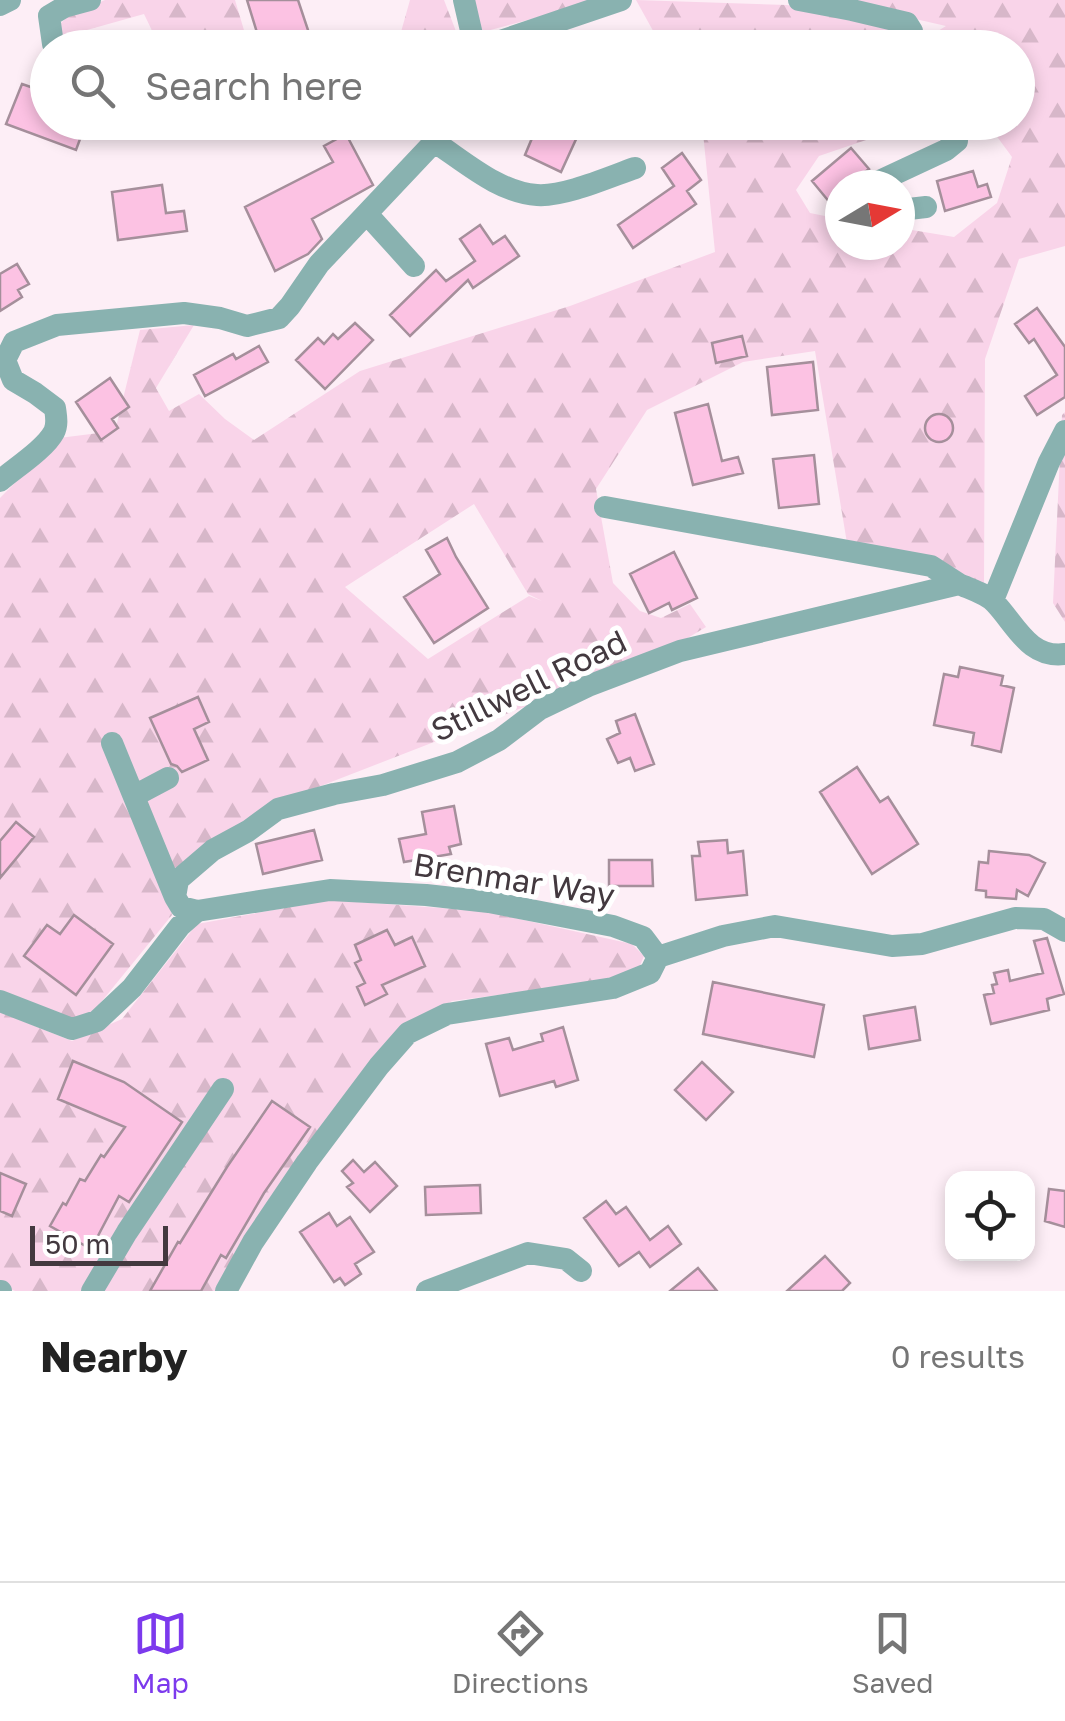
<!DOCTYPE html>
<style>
:root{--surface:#fff;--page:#f2f2f2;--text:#222;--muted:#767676;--line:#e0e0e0;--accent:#7c3aed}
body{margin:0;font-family:"Golos Text",sans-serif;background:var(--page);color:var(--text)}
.controls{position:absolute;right:30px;bottom:30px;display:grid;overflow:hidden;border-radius:20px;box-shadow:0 5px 15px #0003}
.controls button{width:90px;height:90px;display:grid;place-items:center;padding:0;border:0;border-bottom:2px solid var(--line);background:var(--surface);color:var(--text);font:50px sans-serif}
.compass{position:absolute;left:825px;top:170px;width:90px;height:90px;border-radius:50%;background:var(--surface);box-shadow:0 5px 15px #0003;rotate:80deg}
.scale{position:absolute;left:30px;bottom:25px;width:138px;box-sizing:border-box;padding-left:10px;border:5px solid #43393f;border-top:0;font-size:28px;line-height:35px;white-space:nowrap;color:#43393f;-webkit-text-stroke:8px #fff;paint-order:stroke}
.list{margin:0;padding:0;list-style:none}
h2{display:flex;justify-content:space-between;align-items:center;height:130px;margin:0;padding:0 40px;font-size:42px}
h2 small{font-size:32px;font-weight:400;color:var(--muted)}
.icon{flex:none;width:55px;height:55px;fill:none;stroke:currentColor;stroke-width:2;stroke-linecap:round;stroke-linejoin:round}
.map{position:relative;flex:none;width:1065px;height:1291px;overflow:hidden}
.search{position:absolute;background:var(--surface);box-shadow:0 5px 15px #0003;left:30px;right:30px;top:30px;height:110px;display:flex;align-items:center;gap:25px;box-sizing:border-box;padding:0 35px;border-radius:55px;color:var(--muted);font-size:38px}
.sheet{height:290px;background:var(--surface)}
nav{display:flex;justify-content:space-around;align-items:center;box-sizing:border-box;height:140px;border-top:2px solid var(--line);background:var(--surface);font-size:28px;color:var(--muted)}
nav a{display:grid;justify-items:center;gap:5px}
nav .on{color:var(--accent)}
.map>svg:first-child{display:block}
.forest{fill:url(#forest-firs);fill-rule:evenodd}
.building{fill:#fcc2e3;stroke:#a58f9b;stroke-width:2.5}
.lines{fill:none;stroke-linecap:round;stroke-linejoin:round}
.minor{stroke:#89b2b0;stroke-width:22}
.labels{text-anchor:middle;stroke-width:10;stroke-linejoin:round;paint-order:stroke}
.street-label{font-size:32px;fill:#43393f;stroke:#fff}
</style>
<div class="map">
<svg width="1065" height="1291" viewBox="0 0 1065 1291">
<defs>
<pattern id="forest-firs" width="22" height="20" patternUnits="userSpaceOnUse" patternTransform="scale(2.5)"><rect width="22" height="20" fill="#f9d4e9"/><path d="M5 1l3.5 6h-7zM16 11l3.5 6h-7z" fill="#d7b7c9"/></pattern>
</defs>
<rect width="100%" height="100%" fill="#fdeef6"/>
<path class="forest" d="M 105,0 L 235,0 L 249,47 L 160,47 L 144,14 L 62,37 L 58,26 L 69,15 Z
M 410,0 L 444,0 L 462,47 L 449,47 L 449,38 L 399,39 Z
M 466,0 L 602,0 L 483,32 Z
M 636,0 L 787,5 L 896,27 L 890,40 L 873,47 L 662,47 Z
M 832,0 L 1065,0 L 1065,246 L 1019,259 L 985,359 L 984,585 L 847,543 L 815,351 L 743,362 L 647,410 L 596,489 L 613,583 L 640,611 L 661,618 L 690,604 L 706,627 L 661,654 L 277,803 L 164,885 L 172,915 L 93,1012 L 70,1020 L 0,990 L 0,498 L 59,438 L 115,431 L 140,330 L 194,325 L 156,388 L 169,411 L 199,394 L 225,419 L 254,440 L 360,371 L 570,306 L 715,252 L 702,123 L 789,122 L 796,127 L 874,127 L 875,137 L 819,156 L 796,190 L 810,213 L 840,219 L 840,245 L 900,245 L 900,228 L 954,237 L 997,203 L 1012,157 L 987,123 L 1018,122 L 1018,48 L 912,47 L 946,26 ZM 474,504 L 528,594 L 542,601 L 529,596 L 428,659 L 345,587 Z
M 1065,412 L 1065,622 L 1053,603 L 1062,415 Z
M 328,900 L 483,911 L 632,944 L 644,956 L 639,968 L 613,980 L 452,1001 L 406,1027 L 220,1291 L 15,1291 L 0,1284 L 0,1012 L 72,1041 L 122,1019 L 197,924 Z"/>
<path class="building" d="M 247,0 L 298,0 L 314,48 L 276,48 L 272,34 L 259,39 Z
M 22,84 L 48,93 L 48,122 L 72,122 L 71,127 L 83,131 L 76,150 L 6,124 Z
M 555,127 L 577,137 L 561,172 L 525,155 L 535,131 L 550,138 Z
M 346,134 L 373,185 L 312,219 L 322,239 L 308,254 L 275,271 L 245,207 L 333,162 L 324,146 Z
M 851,148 L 869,169 L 859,176 L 854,185 L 840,185 L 840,196 L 831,204 L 812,181 Z
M 682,153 L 701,180 L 687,191 L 696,204 L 633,248 L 618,225 L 674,186 L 662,168 Z
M 973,171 L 978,187 L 987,184 L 991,197 L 945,211 L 937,181 Z
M 162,185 L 166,213 L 184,211 L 187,231 L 118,240 L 112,192 Z
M 480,225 L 493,244 L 505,236 L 519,256 L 473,288 L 468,280 L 410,336 L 390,315 L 436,270 L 446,281 L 475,261 L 460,239 Z
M 17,264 L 29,284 L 18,290 L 22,297 L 0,311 L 0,274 Z
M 1037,308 L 1065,347 L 1065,397 L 1037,415 L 1025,396 L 1057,375 L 1034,339 L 1029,343 L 1015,324 Z
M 355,323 L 373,340 L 325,389 L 296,360 L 318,338 L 324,344 L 333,334 L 338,339 Z
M 742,336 L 747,356 L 716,363 L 712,343 Z
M 259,346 L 268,362 L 205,396 L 194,375 L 233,354 L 236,359 Z
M 813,362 L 818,410 L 772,415 L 767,367 Z
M 110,378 L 129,407 L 112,419 L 118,428 L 101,440 L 76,402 Z
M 708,404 L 722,461 L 738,457 L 743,473 L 693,485 L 675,413 Z
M925 428a14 14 0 1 1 28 0a14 14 0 1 1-28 0Z
M 814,455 L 819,504 L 779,508 L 773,459 Z
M 447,538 L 456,557 L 488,608 L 434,643 L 404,597 L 440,574 L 426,550 Z
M 674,552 L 697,598 L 672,610 L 669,603 L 649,613 L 630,574 Z
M 960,667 L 1003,676 L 1001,685 L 1014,688 L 1001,752 L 972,745 L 974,733 L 934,725 L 944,674 L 958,677 Z
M 198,697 L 209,722 L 194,729 L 208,760 L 182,772 L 177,766 L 171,764 L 150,718 Z
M 635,714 L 654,764 L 635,771 L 630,758 L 618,763 L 607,739 L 620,733 L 616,721 Z
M 857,767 L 880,802 L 888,797 L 918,844 L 872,874 L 820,792 Z
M 454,806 L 461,844 L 449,847 L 451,854 L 404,862 L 399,839 L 426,834 L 422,812 Z
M 16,822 L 34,837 L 0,878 L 0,841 Z
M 314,830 L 322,860 L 263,874 L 256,844 Z
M 727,840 L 728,853 L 743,851 L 747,895 L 696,900 L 692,856 L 700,856 L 698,842 Z
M 989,851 L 1029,855 L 1045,863 L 1028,896 L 1017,890 L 1016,899 L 986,897 L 986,891 L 976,890 L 979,862 L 988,863 Z
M 609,860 L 652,860 L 653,886 L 609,886 Z
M 74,915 L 113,944 L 76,995 L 24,956 L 47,925 L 60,934 Z
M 387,930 L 395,945 L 412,937 L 425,966 L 382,985 L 387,994 L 365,1005 L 357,987 L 365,983 L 355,963 L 361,960 L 355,945 Z
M 1047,938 L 1064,994 L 1047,999 L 1049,1010 L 991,1024 L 984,995 L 994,993 L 992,985 L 997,984 L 994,973 L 1008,970 L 1010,981 L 1043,973 L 1034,941 Z
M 713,982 L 824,1005 L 814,1057 L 703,1034 Z
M 915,1007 L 920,1040 L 869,1049 L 864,1016 Z
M 563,1027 L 578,1080 L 556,1087 L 554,1081 L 500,1096 L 486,1044 L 509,1038 L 513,1050 L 543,1041 L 541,1034 Z
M 73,1061 L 124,1082 L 182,1122 L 129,1202 L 119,1196 L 91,1249 L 50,1226 L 63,1203 L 66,1205 L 80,1179 L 85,1181 L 101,1155 L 104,1157 L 125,1127 L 58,1099 Z
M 702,1062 L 733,1092 L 706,1120 L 675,1090 Z
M 272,1101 L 310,1127 L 264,1193 L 226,1258 L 221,1255 L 201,1291 L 150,1291 L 178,1242 L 180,1243 L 227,1167 Z
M 353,1160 L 364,1172 L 375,1162 L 397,1186 L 370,1212 L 347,1187 L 353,1183 L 342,1171 Z
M 0,1173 L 26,1184 L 12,1216 L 0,1211 Z
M 480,1185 L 481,1213 L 426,1215 L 425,1187 Z
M 1049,1189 L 1065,1191 L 1065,1227 L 1045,1221 Z
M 606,1201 L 616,1214 L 626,1207 L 650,1240 L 668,1226 L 681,1244 L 650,1267 L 639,1252 L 619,1266 L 584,1218 Z
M 329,1213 L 337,1226 L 350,1217 L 374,1252 L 355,1264 L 361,1274 L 345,1285 L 340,1278 L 334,1282 L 300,1232 Z
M 825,1256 L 850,1283 L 842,1291 L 787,1291 Z
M 698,1268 L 717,1291 L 670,1291 Z"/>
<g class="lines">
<path class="minor" d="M 464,0 L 475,48
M 799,0 L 852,10 L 907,23 L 912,31 L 907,42 L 895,48
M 0,5 L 10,0
M 59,48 L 53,44 L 49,16 L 64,7 L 90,0
M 480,48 L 621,0
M 433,141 C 464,161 499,193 537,195 C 564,197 609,177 635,168
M 871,185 L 946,150 L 957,141 L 957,127 L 952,122
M 900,210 L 926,207
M 367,214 L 414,266
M 0,481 C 15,468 45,449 54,432 C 58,424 56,416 55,408 L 35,393 L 13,380 L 5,360 L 14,342 L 57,325 L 184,313 L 220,318 L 247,326 L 279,318 L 290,306 L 319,264 L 453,122
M 605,507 L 931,566 L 959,584
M 993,600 L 1049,462 L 1065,431
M 112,743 L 175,897
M 134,796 L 168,778
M 197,911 L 181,907 L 175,897 L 178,880 L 213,850 L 248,831 L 278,809 L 334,794 L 383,785 L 457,762 L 499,740 L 540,709 L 588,686 L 680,651 L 959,584 C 970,589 987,594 995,603 C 1016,625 1029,659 1065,654
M 658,957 L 723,936 L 775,926 L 892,946 L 922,944 L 1015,918 L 1044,919 L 1065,931
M 0,1001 L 72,1029 L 97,1021 L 132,988 L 180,926 L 197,911 L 330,890 L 426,895 L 489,902 L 613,926 L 643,937 L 658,957 L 650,973 L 613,988 L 447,1014 L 408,1033 L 379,1066 L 307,1162 L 253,1242 L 226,1291
M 0,1291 L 1,1291
M 92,1291 L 127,1232 L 223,1089
M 427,1291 L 528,1253 L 566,1259 L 581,1271"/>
</g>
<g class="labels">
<g class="street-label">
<text transform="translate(529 686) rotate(-26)" y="11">Stillwell Road</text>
<text transform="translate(514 880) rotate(9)" y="11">Brenmar Way</text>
</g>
</g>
</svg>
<div class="controls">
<button><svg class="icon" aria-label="locate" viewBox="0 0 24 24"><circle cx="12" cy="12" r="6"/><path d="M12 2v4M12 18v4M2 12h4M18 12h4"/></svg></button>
</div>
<svg class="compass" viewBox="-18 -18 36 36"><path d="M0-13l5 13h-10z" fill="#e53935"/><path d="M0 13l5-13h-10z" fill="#767676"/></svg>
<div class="scale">50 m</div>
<div class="search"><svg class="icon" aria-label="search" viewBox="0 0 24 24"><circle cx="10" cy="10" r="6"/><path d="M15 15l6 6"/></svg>Search here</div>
</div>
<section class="sheet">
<h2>Nearby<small>0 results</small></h2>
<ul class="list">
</ul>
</section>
<nav>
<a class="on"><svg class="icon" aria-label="map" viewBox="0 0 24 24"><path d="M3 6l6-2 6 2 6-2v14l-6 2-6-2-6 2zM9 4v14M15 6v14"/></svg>Map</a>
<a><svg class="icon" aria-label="directions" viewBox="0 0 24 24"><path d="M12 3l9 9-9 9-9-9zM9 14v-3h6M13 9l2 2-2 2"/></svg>Directions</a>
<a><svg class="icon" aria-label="saved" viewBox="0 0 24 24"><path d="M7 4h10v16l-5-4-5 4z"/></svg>Saved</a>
</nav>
